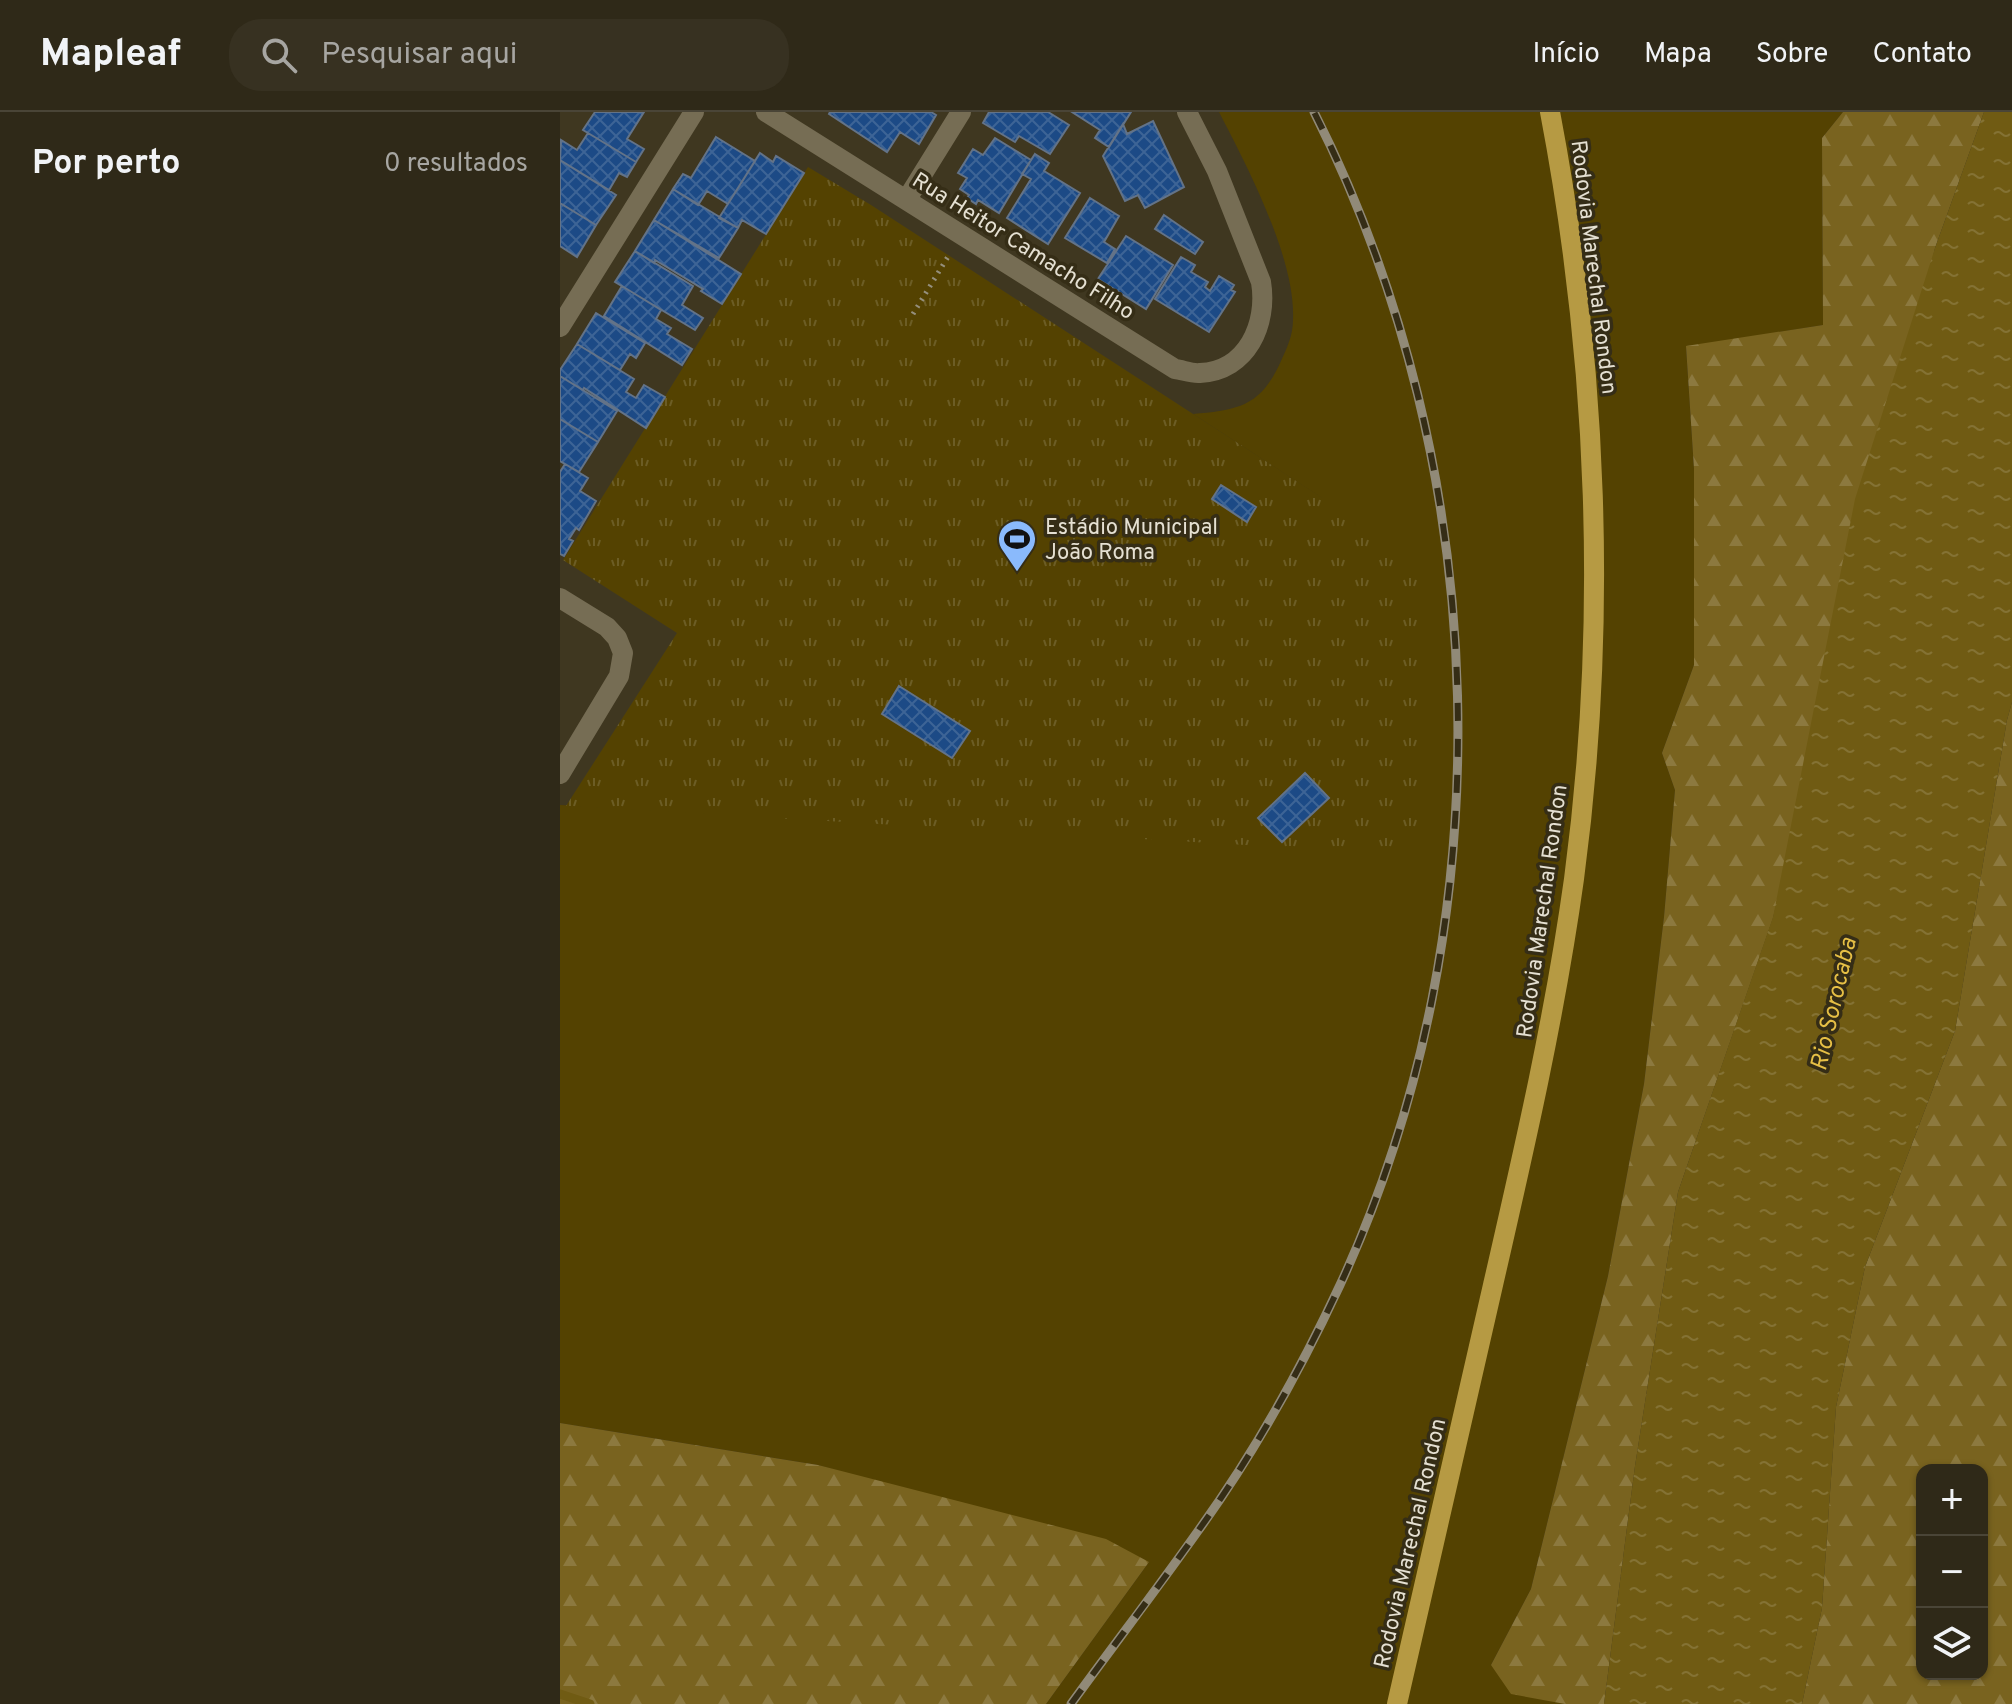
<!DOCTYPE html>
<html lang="pt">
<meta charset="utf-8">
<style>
:root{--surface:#2f2918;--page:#373121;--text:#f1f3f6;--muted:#a7a6a2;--line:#4a4537}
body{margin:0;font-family:Overpass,sans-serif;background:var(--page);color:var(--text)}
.controls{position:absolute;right:24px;bottom:24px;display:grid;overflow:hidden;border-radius:16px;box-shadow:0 2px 6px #0004}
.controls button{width:72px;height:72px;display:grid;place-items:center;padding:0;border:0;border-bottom:2px solid var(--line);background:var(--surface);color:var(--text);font:40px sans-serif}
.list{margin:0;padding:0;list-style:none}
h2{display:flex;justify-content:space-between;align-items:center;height:104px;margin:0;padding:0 32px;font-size:34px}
h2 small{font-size:26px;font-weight:400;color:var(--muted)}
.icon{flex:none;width:44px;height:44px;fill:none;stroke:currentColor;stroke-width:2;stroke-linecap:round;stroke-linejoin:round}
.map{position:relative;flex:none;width:1452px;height:1592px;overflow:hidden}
header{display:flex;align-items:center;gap:48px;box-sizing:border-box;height:112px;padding:0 40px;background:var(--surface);border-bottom:2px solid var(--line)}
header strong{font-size:38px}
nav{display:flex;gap:44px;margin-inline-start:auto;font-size:28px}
.search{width:560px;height:72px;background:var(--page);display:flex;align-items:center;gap:20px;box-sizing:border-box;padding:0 28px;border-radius:32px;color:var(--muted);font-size:30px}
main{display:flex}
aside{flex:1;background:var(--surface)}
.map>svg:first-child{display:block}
.grass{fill:#544201}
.forest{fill:url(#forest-firs);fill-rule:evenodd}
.park{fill:url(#park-tufts)}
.water{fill:url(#water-ripples)}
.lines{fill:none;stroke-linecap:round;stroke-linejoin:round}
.stream{stroke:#705b13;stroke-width:9}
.building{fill:url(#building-cross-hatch);stroke:#637388;stroke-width:2}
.path{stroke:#958f7d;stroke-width:5;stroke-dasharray:2 6;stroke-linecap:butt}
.minor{stroke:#766d54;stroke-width:20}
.major{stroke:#b69a43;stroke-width:20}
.rail-casing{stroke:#918a78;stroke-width:9}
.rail{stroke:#352d16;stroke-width:6;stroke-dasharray:18;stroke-linecap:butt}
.labels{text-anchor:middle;stroke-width:7;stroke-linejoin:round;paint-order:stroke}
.street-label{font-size:22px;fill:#e5e0d2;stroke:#352d16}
.poi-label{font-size:22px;fill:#e5e0d2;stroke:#352d16;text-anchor:start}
.water-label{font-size:24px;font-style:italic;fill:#e6bf45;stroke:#352d16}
</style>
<header>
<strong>Mapleaf</strong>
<div class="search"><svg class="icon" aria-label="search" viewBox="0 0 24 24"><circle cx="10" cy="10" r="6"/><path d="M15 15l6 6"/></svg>Pesquisar aqui</div>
<nav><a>Início</a><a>Mapa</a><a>Sobre</a><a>Contato</a></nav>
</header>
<main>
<aside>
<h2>Por perto<small>0 resultados</small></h2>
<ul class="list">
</ul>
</aside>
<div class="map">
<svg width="1452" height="1592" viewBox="0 0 1452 1592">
<defs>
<pattern id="forest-firs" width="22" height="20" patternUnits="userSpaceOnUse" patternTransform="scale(2)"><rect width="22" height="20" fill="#79631f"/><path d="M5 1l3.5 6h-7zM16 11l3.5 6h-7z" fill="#8c793f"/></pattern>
<pattern id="park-tufts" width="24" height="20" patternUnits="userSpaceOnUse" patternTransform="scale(2)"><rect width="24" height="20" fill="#544201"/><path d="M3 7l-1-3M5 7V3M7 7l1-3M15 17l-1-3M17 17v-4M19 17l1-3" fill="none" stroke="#6c5d25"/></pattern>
<pattern id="water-ripples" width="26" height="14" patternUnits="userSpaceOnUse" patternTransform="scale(2)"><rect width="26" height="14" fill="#705b13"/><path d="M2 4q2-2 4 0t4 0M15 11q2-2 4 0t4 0" fill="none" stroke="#847234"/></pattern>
<pattern id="building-cross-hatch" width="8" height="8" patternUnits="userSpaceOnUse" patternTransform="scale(2)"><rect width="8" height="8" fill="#1c4a86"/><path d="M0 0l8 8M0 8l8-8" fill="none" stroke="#3d6496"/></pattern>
</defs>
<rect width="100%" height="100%" fill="#3f3720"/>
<path class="grass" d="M 659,0 L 1283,0 L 1262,26 L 1263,213 L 1126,235 L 1134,357 L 1134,553 L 1102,641 L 1115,678 L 1104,805 L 1084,972 L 1048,1164 L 971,1477 L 931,1553 L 1005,1592 L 486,1592 L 589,1450 L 258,1353 L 0,1311 L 0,693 L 778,737 L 762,386 L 633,302 C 679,298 701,294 721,249 C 727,236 733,223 733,208 C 736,147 687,54 659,0 Z"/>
<path class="forest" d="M 1283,0 L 1424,0 L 1375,136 L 1213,806 L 1118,1080 L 1075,1354 L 1044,1592 L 1005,1592 L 951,1582 L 931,1553 L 971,1477 L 1048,1164 L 1084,972 L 1104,805 L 1115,678 L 1102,641 L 1134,553 L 1134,357 L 1126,234 L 1263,213 L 1262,26 Z
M 1452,590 L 1452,1592 L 1242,1592 L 1262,1496 L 1276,1295 L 1305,1155 L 1395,919 L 1447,608 ZM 1362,1358 L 1422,1358 L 1422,1562 L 1362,1562 Z
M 0,1311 L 258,1353 L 546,1427 L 589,1450 L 486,1592 L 0,1592 Z"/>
<path class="park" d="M 248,55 L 311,93 L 855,446 L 861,483 L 867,595 L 861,743 L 6,694 L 117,521 L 3,448 Z"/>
<path class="water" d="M 1424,0 L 1452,0 L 1452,590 L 1447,608 L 1395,919 L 1305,1155 L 1276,1295 L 1262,1496 L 1242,1592 L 1044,1592 L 1075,1354 L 1118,1080 L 1213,805 L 1295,387 L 1375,136 Z"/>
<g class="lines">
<path class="stream" d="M 0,1582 L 30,1592"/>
</g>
<path class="building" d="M 35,0 L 84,0 L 67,27 L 84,37 L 76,50 L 23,18 Z
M 270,0 L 371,0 L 376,3 L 359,32 L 340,20 L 327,40 L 269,2 Z
M 429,0 L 488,0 L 509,13 L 490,42 L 459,24 L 455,30 L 423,11 Z
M 512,0 L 571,0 L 549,35 L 535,26 L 540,18 Z
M 593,9 L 624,75 L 585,96 L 578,83 L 565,89 L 543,44 L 563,12 L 567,22 Z
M 28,21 L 76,50 L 67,65 L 59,61 L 49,78 L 0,48 L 1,28 L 17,38 Z
M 156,25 L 195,49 L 168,92 L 147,79 L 138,93 L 113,77 L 123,62 L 131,66 Z
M 435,26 L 471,48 L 439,101 L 418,88 L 416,92 L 407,86 L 409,83 L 400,77 L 407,66 L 398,61 L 413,37 L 423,43 Z
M 200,41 L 213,50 L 216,44 L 244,61 L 206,122 L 182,108 L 178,116 L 159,106 Z
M 475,42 L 489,51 L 484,59 L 520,81 L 488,132 L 447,106 L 471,67 L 462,62 Z
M 0,48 L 56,83 L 36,113 L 0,91 Z
M 113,77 L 178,116 L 159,146 L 94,108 Z
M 530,86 L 559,104 L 544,130 L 555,137 L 547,151 L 505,126 Z
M 0,91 L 36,113 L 17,145 L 0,134 Z
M 604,103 L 643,130 L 635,142 L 595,117 Z
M 94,108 L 181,162 L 162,192 L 141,179 L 143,177 L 95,148 L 94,151 L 75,139 Z
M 566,124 L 613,153 L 586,197 L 538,167 Z
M 75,139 L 133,174 L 122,193 L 143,206 L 135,218 L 55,170 Z
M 621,145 L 635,153 L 631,160 L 648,170 L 645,175 L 650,179 L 659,164 L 674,173 L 671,178 L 675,180 L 649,220 L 595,187 Z
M 62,174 L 101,198 L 96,207 L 111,216 L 107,222 L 132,237 L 122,253 L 44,204 Z
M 36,201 L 85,231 L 76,246 L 70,242 L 60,258 L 17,232 Z
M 17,232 L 74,267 L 66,280 L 76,286 L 84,273 L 105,285 L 86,316 L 24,276 L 23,278 L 0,264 L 0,258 Z
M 0,264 L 57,299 L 38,330 L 0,307 Z
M 0,307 L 38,330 L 19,360 L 0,349 Z
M 5,352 L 28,366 L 20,379 L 36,389 L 19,418 L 16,416 L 9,427 L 13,429 L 4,444 L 0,442 L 0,360 Z
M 661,373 L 696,395 L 687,410 L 652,387 Z
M 339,574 L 410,619 L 392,646 L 322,602 Z
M 745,661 L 769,686 L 722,730 L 698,706 Z"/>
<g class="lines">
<path class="path" d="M 353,202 L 389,143"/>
<path class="minor" d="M 206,0 L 615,257 C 623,258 632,262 640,261 C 687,259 708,212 701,170 L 657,59 L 627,0
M 347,87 L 401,0
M 0,215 L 134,0
M 0,486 L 47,515 L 57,526 L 63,541 L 59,564 L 0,662"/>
<path class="major" d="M 837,1592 C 869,1452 901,1313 933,1173 C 964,1038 995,904 1014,767 C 1048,513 1038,252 990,0"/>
<g class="rail-casing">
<path id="rail" d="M 511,1592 C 553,1534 597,1477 638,1419 C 693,1343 740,1259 780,1173 C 948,810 934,356 754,0"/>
</g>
<use href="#rail" class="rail"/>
</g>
<defs>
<g id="stadium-pin" transform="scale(2)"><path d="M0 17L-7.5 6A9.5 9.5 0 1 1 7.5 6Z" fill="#8abafc" stroke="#352d16"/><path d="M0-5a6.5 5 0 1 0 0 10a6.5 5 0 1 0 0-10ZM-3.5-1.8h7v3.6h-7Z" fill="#111"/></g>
</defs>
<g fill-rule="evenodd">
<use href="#stadium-pin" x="457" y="427"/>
</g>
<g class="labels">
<g class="street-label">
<text transform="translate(464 133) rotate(32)" y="8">Rua Heitor Camacho Filho</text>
<text transform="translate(1035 155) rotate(83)" y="8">Rodovia Marechal Rondon</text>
<text transform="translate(981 799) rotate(-82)" y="8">Rodovia Marechal Rondon</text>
<text transform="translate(849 1431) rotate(-77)" y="8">Rodovia Marechal Rondon</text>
</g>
<g class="poi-label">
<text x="485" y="422">Estádio Municipal<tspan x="485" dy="25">João Roma</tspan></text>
</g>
<g class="water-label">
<text transform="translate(1273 892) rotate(-77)" y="8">Rio Sorocaba</text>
</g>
</g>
</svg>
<div class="controls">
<button>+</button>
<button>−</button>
<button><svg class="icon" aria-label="layers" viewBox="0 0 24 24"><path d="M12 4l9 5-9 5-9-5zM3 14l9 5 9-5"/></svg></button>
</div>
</div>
</main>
